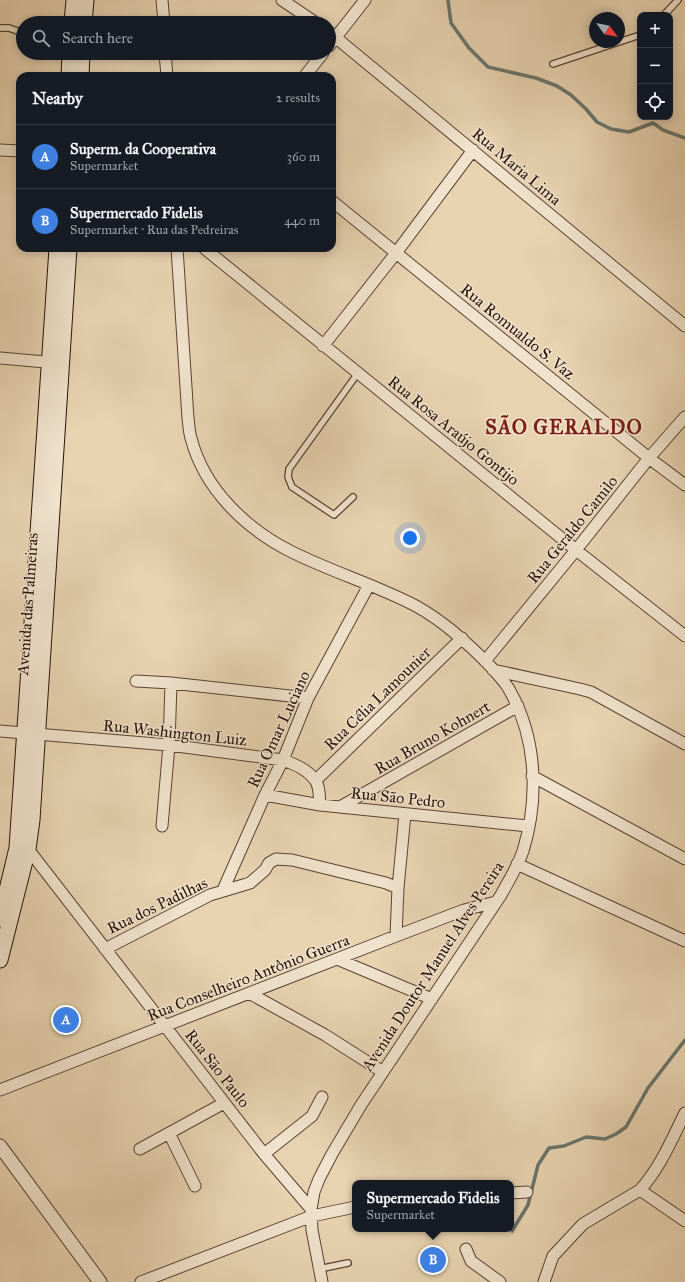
<!DOCTYPE html>
<meta charset="utf-8">
<style>
:root{--surface:#171b24;--page:#20242c;--text:#f1f3f6;--muted:#9ea1a6;--line:#363941;--accent:#c59692}
body{margin:0;font-family:"IM FELL Great Primer",serif;background:var(--page);color:var(--text)}
.controls{position:absolute;right:12px;top:12px;display:grid;overflow:hidden;border-radius:8px;box-shadow:0 2px 10px #0003}
.controls button{width:36px;height:36px;display:grid;place-items:center;padding:0;border:0;border-bottom:1px solid var(--line);background:var(--surface);color:var(--text);font:20px sans-serif}
.compass{position:absolute;left:589px;top:12px;width:36px;height:36px;border-radius:50%;background:var(--surface);box-shadow:0 2px 10px #0003;rotate:123deg}
.you{position:absolute;left:410px;top:538px;width:14px;height:14px;margin:-10px;border:3px solid #fff;border-radius:50%;background:#1a73e8;box-shadow:0 0 0 6px #1a73e833}
.badge{display:grid;place-items:center;width:26px;height:26px;border-radius:50%;background:var(--accent);color:#fff;font-size:13px;font-weight:700}
.pin{position:absolute;translate:-50% -50%;border:2px solid #fff;box-shadow:0 1px 4px #0006}
.popup{position:absolute;left:352px;top:1180px;width:162px;height:52px;box-sizing:border-box;display:grid;place-content:center;border-radius:8px;background:var(--surface);filter:drop-shadow(0 1px 3px #0005);font-size:13px;white-space:nowrap;color:var(--muted)}
.popup b{font-size:15px;color:var(--text)}
.popup::after{content:'';position:absolute;left:50%;top:100%;margin-left:-8px;border:8px solid transparent;border-top-color:var(--surface)}
.list{margin:0;padding:0;list-style:none}
h2{display:flex;justify-content:space-between;align-items:center;height:52px;margin:0;padding:0 16px;font-size:17px}
h2 small{font-size:13px;font-weight:400;color:var(--muted)}
.list li{display:grid;grid-template-columns:26px 1fr auto;gap:12px;align-items:center;box-sizing:border-box;height:64px;padding:0 16px;border-top:1px solid var(--line)}
.list b{display:block;font-size:15px;white-space:nowrap}
.list p{margin:0;font-size:13px;white-space:nowrap;color:var(--muted)}
.list em{font-size:13px;font-style:normal;color:var(--muted)}
.icon{flex:none;width:22px;height:22px;fill:none;stroke:currentColor;stroke-width:2;stroke-linecap:round;stroke-linejoin:round}
.map{position:relative;flex:none;width:685px;height:1282px;overflow:hidden}
.search{position:absolute;background:var(--surface);box-shadow:0 2px 10px #0003;left:16px;top:16px;width:320px;height:44px;display:flex;align-items:center;gap:10px;box-sizing:border-box;padding:0 14px;border-radius:22px;color:var(--muted);font-size:15px}
.panel{position:absolute;background:var(--surface);box-shadow:0 2px 10px #0003;left:16px;top:72px;width:320px;height:180px;border-radius:12px}
.map>svg:first-child{display:block}
.lines{fill:none;stroke-linecap:round;stroke-linejoin:round}
.stream{stroke:#6a756c;stroke-width:3.5}
.service-casing{stroke:#574234;stroke-width:8}
.minor-casing{stroke:#574234;stroke-width:13}
.tertiary-casing{stroke:#574234;stroke-width:15}
.secondary-casing{stroke:#27120a;stroke-width:17}
.service{stroke:#f0e2cc;stroke-width:5.5}
.minor{stroke:#f0e2cc;stroke-width:11}
.tertiary{stroke:#f0e2cc;stroke-width:13}
.secondary{stroke:#f0e2cc;stroke-width:15}
.labels{text-anchor:middle;stroke-width:3;stroke-linejoin:round;paint-order:stroke}
.street-label{font-size:16px;fill:#27120a;stroke:#f0e2cc}
.district-label{font-size:20px;font-weight:bold;letter-spacing:1px;fill:#7a1f14;stroke:#f0e2cc}
</style>
<div class="map">
<svg width="685" height="1282" viewBox="0 0 685 1282">
<rect width="100%" height="100%" fill="#e8d3b1"/>
<filter id="stains"><feTurbulence type="fractalNoise" baseFrequency=".005" numOctaves="4"/><feColorMatrix values="0 0 0 0 .2 0 0 0 0 .09 0 0 0 0 .02 0 0 0 .5 -.17"/></filter>
<radialGradient id="worn" r=".72"><stop offset=".6" stop-color="#630" stop-opacity="0"/><stop offset="1" stop-color="#630" stop-opacity=".3"/></radialGradient>
<g class="lines">
<path class="stream" d="M 448,0 L 451,23 L 469,48 L 488,67 L 536,78 L 557,86 L 571,95 L 586,109 L 597,122 L 611,129 L 629,132 L 653,123 L 663,130 L 685,138
M 512,1231 L 528,1205 L 538,1165 L 549,1148 L 564,1146 L 586,1137 L 605,1139 L 616,1134 L 626,1127 L 648,1088 L 685,1040"/>
<g class="service-casing">
<path id="service" d="M 664,15 L 678,0
M 0,28 L 9,28 L 23,33
M 553,64 L 640,35
M 353,497 L 334,515 L 292,487 L 288,477 L 289,469 L 358,373
M 319,1269 L 348,1263"/>
</g>
<g class="minor-casing">
<path id="minor" d="M 162,0 L 164,23
M 282,0 L 316,23
M 329,32 L 685,326
M 329,46 L 365,0
M 165,53 L 167,76
M 305,76 L 323,53
M 0,150 L 20,151
M 332,201 L 649,458 L 685,485
M 177,248 L 188,418 C 189,425 189,432 191,438 C 204,489 246,529 292,552 C 332,572 376,585 416,606 C 445,622 469,644 492,668 C 498,675 506,683 510,691 C 537,739 539,799 523,851 C 518,866 509,880 501,895 L 361,1105 L 332,1154 L 319,1179 L 314,1192 L 311,1209 L 312,1230 L 322,1282
M 204,248 L 576,550 L 685,636
M 323,346 L 396,253 L 473,150
M 0,358 L 57,363
M 485,661 L 576,550 L 649,458 L 685,417
M 493,670 L 580,689 L 591,692 L 685,744
M 136,681 L 171,683 L 308,698
M 0,731 L 169,745 L 283,760 C 294,764 307,769 315,780 C 320,786 319,797 320,805
M 532,776 L 685,859
M 316,780 L 462,638
M 265,795 L 320,805 L 528,826
M 340,807 L 518,706
M 162,826 L 169,745 L 171,683
M 28,849 L 264,1154 L 311,1209
M 517,864 L 685,941
M 223,890 L 265,795 L 283,760 L 308,698 L 369,585
M 396,936 L 398,888 L 405,814
M 105,949 L 210,895 L 250,883 L 265,870 L 269,863 L 276,859 L 292,860 L 386,883 L 398,888
M 337,959 L 432,999
M 249,993 L 325,1035 L 383,1072
M 0,1090 L 396,936 L 464,910 L 496,902
M 169,1133 L 195,1186
M 140,1149 L 224,1103
M 264,1154 L 312,1116 L 322,1097
M 640,1190 L 685,1221
M 511,1193 L 527,1192
M 466,1249 L 471,1261 L 500,1282
M 141,1282 L 312,1216 L 355,1207
M 544,1282 L 553,1256 L 583,1224 L 640,1190 C 660,1168 672,1139 685,1113"/>
</g>
<g class="tertiary-casing">
<path id="tertiary" d="M 0,1146 L 100,1282"/>
</g>
<g class="secondary-casing">
<path id="secondary" d="M 72,23 L 74,0
M 84,23 L 86,0
M 69,76 L 70,53
M 81,76 L 82,53
M 0,919 L 17,848 L 57,248
M 0,960 L 28,849 L 32,820 L 69,248"/>
</g>
<use href="#service" class="service"/>
<use href="#minor" class="minor"/>
<use href="#tertiary" class="tertiary"/>
<use href="#secondary" class="secondary"/>
</g>
<g class="labels">
<g class="street-label">
<text transform="translate(517 166) rotate(40)" y="6">Rua Maria Lima</text>
<text transform="translate(518 331) rotate(39)" y="6">Rua Romualdo S. Vaz</text>
<text transform="translate(454 430) rotate(39)" y="6">Rua Rosa Araújo Gontijo</text>
<text transform="translate(572 529) rotate(-51)" y="6">Rua Geraldo Camilo</text>
<text transform="translate(27 604) rotate(-86)" y="6">Avenida das Palmeiras</text>
<text transform="translate(377 698) rotate(-44)" y="6">Rua Célia Lamounier</text>
<text transform="translate(278 729) rotate(-65)" y="6">Rua Omar Luciano</text>
<text transform="translate(175 732) rotate(6)" y="6">Rua Washington Luiz</text>
<text transform="translate(432 737) rotate(-30)" y="6">Rua Bruno Kohnert</text>
<text transform="translate(398 797) rotate(6)" y="6">Rua São Pedro</text>
<text transform="translate(157 905) rotate(-26)" y="6">Rua dos Padilhas</text>
<text transform="translate(432 966) rotate(-57)" y="6">Avenida Doutor Manuel Alves Pereira</text>
<text transform="translate(248 977) rotate(-21)" y="6">Rua Conselheiro Antônio Guerra</text>
<text transform="translate(218 1068) rotate(52)" y="6">Rua São Paulo</text>
</g>
<g class="district-label">
<text x="564" y="434">SÃO GERALDO</text>
</g>
</g>
<rect width="100%" height="100%" filter="url(#stains)"/>
<rect width="100%" height="100%" fill="url(#worn)"/>
</svg>
<div class="controls">
<button>+</button>
<button>−</button>
<button><svg class="icon" aria-label="locate" viewBox="0 0 24 24"><circle cx="12" cy="12" r="6"/><path d="M12 2v4M12 18v4M2 12h4M18 12h4"/></svg></button>
</div>
<svg class="compass" viewBox="-18 -18 36 36"><path d="M0-13l5 13h-10z" fill="#e53935"/><path d="M0 13l5-13h-10z" fill="#9ea1a6"/></svg>
<div class="you"></div>
<div class="pin badge" style="left:66px;top:1020px;background:#3f7fe0">A</div>
<div class="pin badge" style="left:433px;top:1260px;background:#3f7fe0">B</div>
<div class="popup"><b>Supermercado Fidelis</b>Supermarket</div>
<div class="search"><svg class="icon" aria-label="search" viewBox="0 0 24 24"><circle cx="10" cy="10" r="6"/><path d="M15 15l6 6"/></svg>Search here</div>
<section class="panel">
<h2>Nearby<small>2 results</small></h2>
<ul class="list">
<li><span class="badge" style="background:#3f7fe0">A</span><div><b>Superm. da Cooperativa</b><p>Supermarket</p></div><em>360 m</em></li>
<li><span class="badge" style="background:#3f7fe0">B</span><div><b>Supermercado Fidelis</b><p>Supermarket · Rua das Pedreiras</p></div><em>440 m</em></li>
</ul>
</section>
</div>
